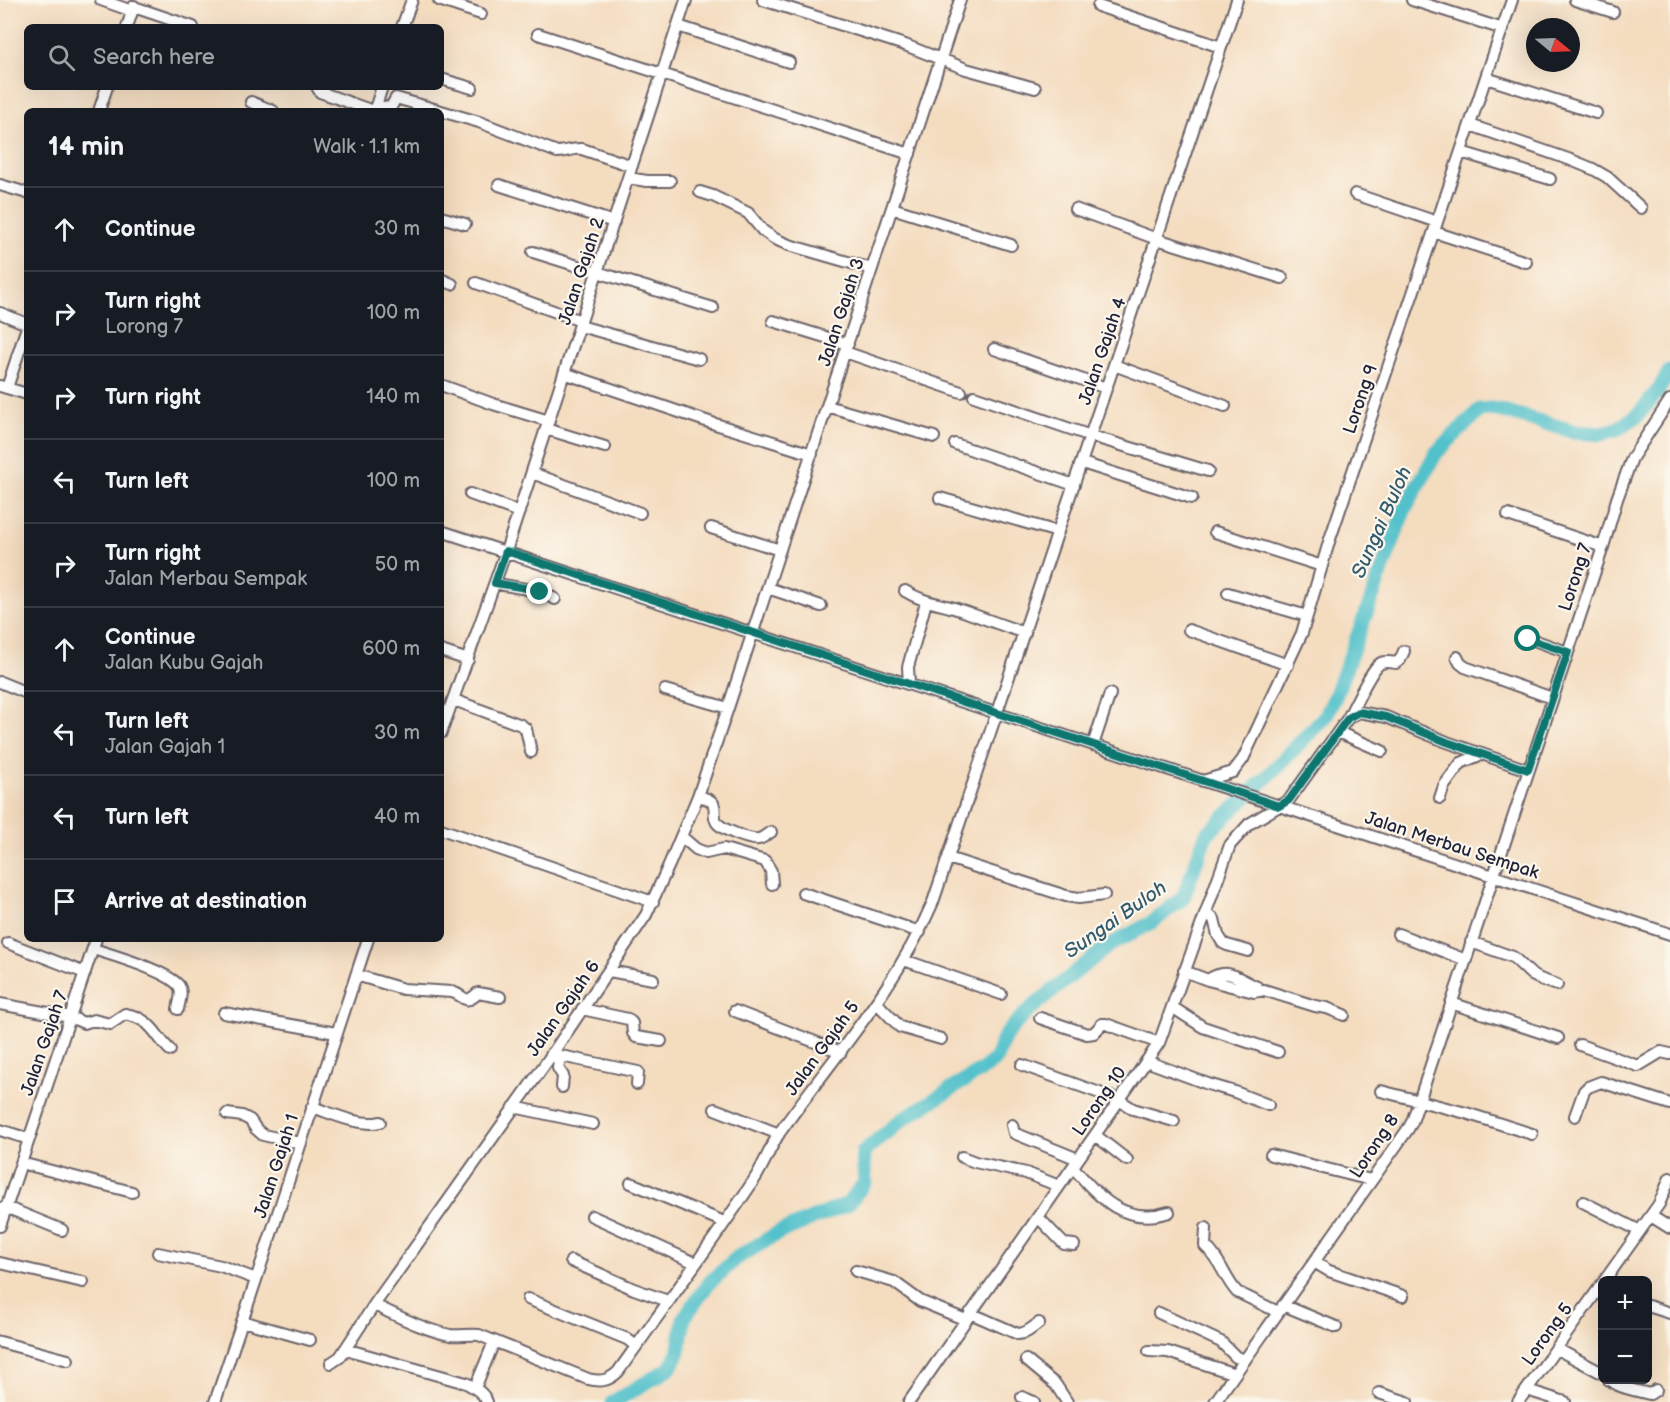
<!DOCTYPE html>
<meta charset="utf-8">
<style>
:root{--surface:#171b24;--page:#20242c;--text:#f1f3f6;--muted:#9ea1a6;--line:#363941}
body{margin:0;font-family:"Balsamiq Sans",sans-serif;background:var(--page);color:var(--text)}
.controls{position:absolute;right:18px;bottom:18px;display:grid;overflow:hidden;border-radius:9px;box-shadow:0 6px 24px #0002}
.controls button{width:54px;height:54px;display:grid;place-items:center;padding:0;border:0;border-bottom:2px solid var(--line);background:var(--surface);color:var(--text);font:30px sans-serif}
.compass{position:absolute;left:1526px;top:18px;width:54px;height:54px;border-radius:50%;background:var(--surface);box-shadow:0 6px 24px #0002;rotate:109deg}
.stop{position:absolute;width:18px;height:18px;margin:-14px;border:4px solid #0f766e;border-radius:50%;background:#fff}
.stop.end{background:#0f766e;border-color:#fff;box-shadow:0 2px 6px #0008}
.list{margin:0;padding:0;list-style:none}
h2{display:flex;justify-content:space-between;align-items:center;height:78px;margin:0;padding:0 24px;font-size:26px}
h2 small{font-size:20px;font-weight:400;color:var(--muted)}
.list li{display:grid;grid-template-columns:39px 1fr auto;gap:18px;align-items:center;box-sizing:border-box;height:84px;padding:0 24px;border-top:2px solid var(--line)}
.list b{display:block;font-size:22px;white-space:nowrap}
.list p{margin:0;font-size:20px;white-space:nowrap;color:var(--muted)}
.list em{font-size:20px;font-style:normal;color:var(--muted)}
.icon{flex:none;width:33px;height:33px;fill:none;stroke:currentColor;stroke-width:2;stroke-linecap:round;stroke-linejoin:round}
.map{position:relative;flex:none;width:1670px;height:1402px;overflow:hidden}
.search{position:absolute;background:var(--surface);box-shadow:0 6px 24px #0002;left:24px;top:24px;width:420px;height:66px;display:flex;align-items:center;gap:15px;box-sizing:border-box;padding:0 21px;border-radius:9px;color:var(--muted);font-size:22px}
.panel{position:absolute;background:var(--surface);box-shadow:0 6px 24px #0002;left:24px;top:108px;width:420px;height:834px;border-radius:9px}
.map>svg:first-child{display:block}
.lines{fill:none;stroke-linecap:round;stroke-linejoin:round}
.river{stroke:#53c1cb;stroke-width:15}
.minor-casing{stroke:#6c6369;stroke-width:14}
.minor{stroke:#fff;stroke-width:10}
.route{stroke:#0f766e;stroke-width:8}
.labels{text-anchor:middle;stroke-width:4.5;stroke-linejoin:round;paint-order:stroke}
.street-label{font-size:18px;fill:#22223b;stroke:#fbf7ec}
.water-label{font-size:20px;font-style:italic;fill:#335a6d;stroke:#fbf7ec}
</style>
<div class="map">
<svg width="1670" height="1402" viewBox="0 0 1670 1402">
<rect width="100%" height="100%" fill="#fbf7ec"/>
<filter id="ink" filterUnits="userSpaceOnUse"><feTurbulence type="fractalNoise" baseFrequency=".0167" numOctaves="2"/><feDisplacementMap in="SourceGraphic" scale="12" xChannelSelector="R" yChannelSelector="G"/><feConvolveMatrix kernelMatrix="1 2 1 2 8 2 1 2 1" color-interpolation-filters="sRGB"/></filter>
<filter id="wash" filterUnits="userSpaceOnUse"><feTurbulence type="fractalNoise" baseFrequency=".008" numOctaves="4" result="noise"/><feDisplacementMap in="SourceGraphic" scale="24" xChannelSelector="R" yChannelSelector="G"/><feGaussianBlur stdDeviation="1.35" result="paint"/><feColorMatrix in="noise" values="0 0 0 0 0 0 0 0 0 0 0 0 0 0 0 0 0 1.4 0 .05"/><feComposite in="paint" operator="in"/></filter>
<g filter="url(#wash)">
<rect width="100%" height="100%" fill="#f4dcbf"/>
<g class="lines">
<path class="river" d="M 613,1402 L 669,1369 L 678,1354 L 684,1318 L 708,1284 L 738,1257 L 780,1232 L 848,1204 L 865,1182 L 863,1152 L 903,1119 L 985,1068 L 996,1058 L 1005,1036 L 1017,1022 L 1034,1006 L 1108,946 L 1151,923 L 1183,898 L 1206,835 L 1266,778 L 1314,728 L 1326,715 L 1335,697 L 1404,511 L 1436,453 L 1480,410 L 1491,409 L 1503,411 L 1576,432 L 1601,434 L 1619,428 L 1638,415 L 1657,392 L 1670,371"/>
</g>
</g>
<g filter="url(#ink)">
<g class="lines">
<g class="minor-casing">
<path id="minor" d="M 101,0 L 132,11
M 439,0 L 481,14
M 763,0 L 905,45 L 966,69 L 1035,88
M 1412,0 L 1503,29
M 1575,0 L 1613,12
M 1098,6 L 1221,47
M 134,7 L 193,27
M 678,26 L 789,62
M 127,27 L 134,6
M 402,27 L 412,0
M 538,34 L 910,154
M 1486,78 L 1596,113
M 441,79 L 472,88
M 317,87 L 320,92 L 373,111
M 251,102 L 273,111
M 376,105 L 389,108 L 391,107 L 396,98 L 479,122 L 557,152 C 566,152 573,148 582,149 L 632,166
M 375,109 L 382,87
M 99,111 L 107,87
M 1470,125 L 1571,160 L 1593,169 L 1607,177 L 1641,208
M 1461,152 L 1550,179
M 628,178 L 647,181 L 670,181
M 0,185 L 27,193
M 499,185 L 614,222
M 700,192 L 713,196 L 748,213 L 763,231 L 775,239 L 789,245 L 872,269
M 1355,194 L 1437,222
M 892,208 L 1011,245
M 1075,209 L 1157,239 L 1282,278
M 441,217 L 465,224
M 1434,232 L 1526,262
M 533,252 L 713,308
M 441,279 L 452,284
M 476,283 L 581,321
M 0,313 L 27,324
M 773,321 L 848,344
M 580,326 L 699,359
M 994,349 L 1106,388
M 845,352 L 961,392
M 1114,365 L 1225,406
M 564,373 L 712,423 L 812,454
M 441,385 L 493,404 L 549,421
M 0,386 L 27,394
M 7,388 L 27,327
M 974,396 L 1091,436 L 1208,471
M 827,406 L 934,437
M 546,429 L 605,447
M 955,444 L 1074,485
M 1082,463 L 1192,498
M 532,473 L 640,513
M 470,494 L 519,512
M 940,498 L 1058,532
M 1508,515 L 1603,547
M 711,528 L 780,550
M 441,531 L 1670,934
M 1215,532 L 1322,566
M 495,583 C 517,589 535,587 555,599
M 768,588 L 821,606
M 905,591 C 926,604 941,603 963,611 C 983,618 1004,626 1025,633
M 1228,593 L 1307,616
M 1189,630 L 1288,665
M 1528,638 L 1567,652
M 441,651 L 468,660
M 1457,657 L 1460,663 L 1465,667 L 1552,698
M 0,682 L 27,693
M 909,684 L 908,667 L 926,602
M 665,690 L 728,708
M 454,700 L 521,725 L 526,729 L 531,752
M 1348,718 C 1354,707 1372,667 1381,663 C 1386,661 1391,662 1396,663 L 1400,660 L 1404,651
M 1338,732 L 1382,751
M 441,733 L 506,551 L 686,0
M 1093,745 L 1110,694
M 1203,781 L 1233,772 L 1243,759 L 1302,633 L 1329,542 L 1512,0
M 698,796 C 702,797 709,799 712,802 C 718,808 711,817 718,824 C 724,830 751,841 759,839 C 763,838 767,834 771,832
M 1440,798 L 1444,786 L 1461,763 L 1482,754
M 441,829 L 653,902
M 682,837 L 696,849 L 706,853 L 724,849 L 765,861 L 771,871 L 772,884
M 948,858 L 1066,896 L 1079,898 L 1104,895
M 803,893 L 920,932
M 1206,913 L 1214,919 L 1218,935 L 1223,943 L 1227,945 L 1248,951
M 1398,934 L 1466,960
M 1471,942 L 1513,957 L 1532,975 L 1540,979 L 1557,985
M 8,943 L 85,973
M 93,949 C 112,955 168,971 179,986 C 183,992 179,1003 178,1009
M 904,960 L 1001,994
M 609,971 L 653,979
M 1184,971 L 1208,980 L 1254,992 L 1264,990 L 1315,1006 L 1327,1008 L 1344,1015
M 356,975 L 403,989 L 452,992 C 466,996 464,1006 478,993 L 500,997
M 1208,980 C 1229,966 1237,979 1257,987
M 876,1002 L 900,1027 L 941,1039
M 1451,1003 L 1558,1038
M 0,1004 L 70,1017 L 84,1023 L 94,1020 L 110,1024 L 125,1014 C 152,1019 153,1033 170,1050
M 1172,1007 L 1203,1027 L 1278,1052
M 582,1009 L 628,1019 L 632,1023 L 633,1033 L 636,1037 L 661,1041
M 735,1011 L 841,1052
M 224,1013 L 336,1033
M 1040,1018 L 1087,1034 L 1094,1033 L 1102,1024 L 1106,1024 L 1159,1043
M 1580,1045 L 1638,1066 L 1661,1052 L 1670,1054
M 552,1053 L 556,1055 L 638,1072 L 637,1084
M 556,1055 L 559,1063 L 558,1068 L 563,1076 L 562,1087
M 1146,1061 L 1208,1084 L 1235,1092 L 1268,1105
M 1022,1065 L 1119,1100 L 1133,1109 L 1174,1121
M 1381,1091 L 1466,1113 L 1532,1134
M 312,1107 C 331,1113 360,1127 380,1122
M 514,1107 L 593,1124
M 715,1109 L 779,1134
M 227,1114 L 242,1116 L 250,1120 L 256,1129 L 263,1135 L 300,1143
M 1575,1116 L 1584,1091 L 1588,1087 L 1601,1082 L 1670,1104
M 1012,1125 L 1014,1133 L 1078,1159
M 0,1130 L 29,1139
M 1095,1135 L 1127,1160
M 1271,1155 L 1371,1180
M 962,1157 L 975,1162 L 1026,1173 L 1059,1186
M 21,1163 L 132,1192
M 1073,1167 C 1099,1198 1125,1226 1169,1212
M 631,1183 L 724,1222
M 1583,1202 L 1640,1231
M 0,1208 L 13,1210 L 62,1230
M 592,1216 L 695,1263
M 1651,1216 L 1670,1228
M 1038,1217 L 1064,1244 L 1074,1245
M 0,1226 L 96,939
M 1206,1228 L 1205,1246 C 1220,1258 1224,1278 1237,1292 L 1278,1312
M 158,1253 L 221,1266 L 256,1279
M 571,1261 L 634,1289 L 668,1301
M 1314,1262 L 1329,1271 L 1403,1296
M 0,1263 L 83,1282
M 856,1271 L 894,1282 L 920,1301 L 966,1320
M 1605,1280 L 1659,1204 L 1670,1178
M 528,1299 L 627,1339 L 636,1346
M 374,1305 C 398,1316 424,1330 450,1335 C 458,1336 470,1334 479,1335 L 588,1379 C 601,1382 608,1381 618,1372 C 663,1308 711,1245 754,1180 C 764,1165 770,1147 780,1132 C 834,1056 896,989 933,902 L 1237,0
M 1283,1305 L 1336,1327
M 1648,1306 L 1670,1313
M 970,1313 L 1018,1334 C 1027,1334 1033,1327 1039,1323
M 1159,1313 L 1221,1342 L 1236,1357 L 1245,1360
M 242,1321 L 310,1340
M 0,1342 L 68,1360
M 345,1349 L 466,1383 C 474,1387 484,1393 487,1402
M 1557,1349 L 1602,1373
M 1149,1351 L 1168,1352 L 1235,1374
M 1026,1360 L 1056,1385 L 1067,1402
M 331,1363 L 340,1357 L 374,1305 L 548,1060 L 646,915 L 669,865 L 698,796 L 728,708 L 960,0
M 1609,1380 C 1620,1388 1637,1391 1650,1394 L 1656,1390
M 475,1388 L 494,1342
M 1527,1390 L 1565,1402
M 1379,1393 L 1407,1402
M 1022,1397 L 1034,1402
M 215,1402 L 251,1295 L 368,939
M 909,1402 L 1159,1043 L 1230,845 L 1249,824 L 1289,800 L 1348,718 L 1359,712 L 1386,717 L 1447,742 L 1528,770
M 1215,1402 L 1408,1129 L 1412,1122 L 1603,547 L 1617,499 L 1632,458 L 1670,400
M 1518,1402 L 1602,1284"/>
</g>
<use href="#minor" class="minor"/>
</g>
</g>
<g class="lines" filter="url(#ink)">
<path class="route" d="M 540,592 L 532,589 L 495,583 L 506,551 L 1279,806 L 1289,800 L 1348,718 L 1359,712 L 1386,717 L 1447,742 L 1528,770 L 1568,652 L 1528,639"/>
</g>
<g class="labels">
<g class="street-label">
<text transform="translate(581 271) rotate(-72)" y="6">Jalan Gajah 2</text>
<text transform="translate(841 312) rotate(-72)" y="6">Jalan Gajah 3</text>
<text transform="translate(1102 351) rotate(-71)" y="6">Jalan Gajah 4</text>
<text transform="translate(1360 399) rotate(-71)" y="6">Lorong 9</text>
<text transform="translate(1575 577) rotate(-72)" y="6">Lorong 7</text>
<text transform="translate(1452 845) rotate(18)" y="6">Jalan Merbau Sempak</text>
<text transform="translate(563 1008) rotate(-55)" y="6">Jalan Gajah 6</text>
<text transform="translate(44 1043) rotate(-71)" y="6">Jalan Gajah 7</text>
<text transform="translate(822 1048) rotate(-54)" y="6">Jalan Gajah 5</text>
<text transform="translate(1099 1101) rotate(-55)" y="6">Lorong 10</text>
<text transform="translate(1374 1146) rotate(-56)" y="6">Lorong 8</text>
<text transform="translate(276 1166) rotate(-72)" y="6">Jalan Gajah 1</text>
<text transform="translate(1547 1334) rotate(-54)" y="6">Lorong 5</text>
</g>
<g class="water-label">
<text transform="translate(1381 522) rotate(-66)" y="7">Sungai Buloh</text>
<text transform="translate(1115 919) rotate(-35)" y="7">Sungai Buloh</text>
</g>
</g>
</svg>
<div class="controls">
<button>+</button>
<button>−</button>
</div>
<svg class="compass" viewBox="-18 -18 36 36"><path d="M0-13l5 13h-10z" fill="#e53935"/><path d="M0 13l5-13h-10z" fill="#9ea1a6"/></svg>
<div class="stop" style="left:1528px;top:639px"></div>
<div class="stop end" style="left:540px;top:592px"></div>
<div class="search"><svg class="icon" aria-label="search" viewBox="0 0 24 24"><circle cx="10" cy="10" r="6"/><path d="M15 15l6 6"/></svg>Search here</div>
<section class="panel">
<h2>14 min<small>Walk · 1.1 km</small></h2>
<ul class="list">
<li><svg class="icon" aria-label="ahead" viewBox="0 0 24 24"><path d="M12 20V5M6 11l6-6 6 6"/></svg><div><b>Continue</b></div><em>30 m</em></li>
<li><svg class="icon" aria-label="right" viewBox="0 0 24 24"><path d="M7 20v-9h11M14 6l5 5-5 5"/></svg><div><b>Turn right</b><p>Lorong 7</p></div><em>100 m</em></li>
<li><svg class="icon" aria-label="right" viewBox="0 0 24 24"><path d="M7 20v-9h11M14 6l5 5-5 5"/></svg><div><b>Turn right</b></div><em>140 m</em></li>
<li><svg class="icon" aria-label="left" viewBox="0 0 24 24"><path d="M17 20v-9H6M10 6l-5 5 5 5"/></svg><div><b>Turn left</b></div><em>100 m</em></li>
<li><svg class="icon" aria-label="right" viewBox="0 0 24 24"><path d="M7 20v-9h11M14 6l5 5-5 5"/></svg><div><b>Turn right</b><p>Jalan Merbau Sempak</p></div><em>50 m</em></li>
<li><svg class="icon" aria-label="ahead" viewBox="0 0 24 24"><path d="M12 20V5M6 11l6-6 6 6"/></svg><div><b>Continue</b><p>Jalan Kubu Gajah</p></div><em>600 m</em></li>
<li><svg class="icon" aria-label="left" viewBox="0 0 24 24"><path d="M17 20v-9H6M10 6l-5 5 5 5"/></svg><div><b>Turn left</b><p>Jalan Gajah 1</p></div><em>30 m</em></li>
<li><svg class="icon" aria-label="left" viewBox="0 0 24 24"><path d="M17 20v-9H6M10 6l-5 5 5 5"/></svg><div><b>Turn left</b></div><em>40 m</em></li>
<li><svg class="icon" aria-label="arrive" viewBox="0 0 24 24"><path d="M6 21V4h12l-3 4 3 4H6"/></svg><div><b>Arrive at destination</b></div></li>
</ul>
</section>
</div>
